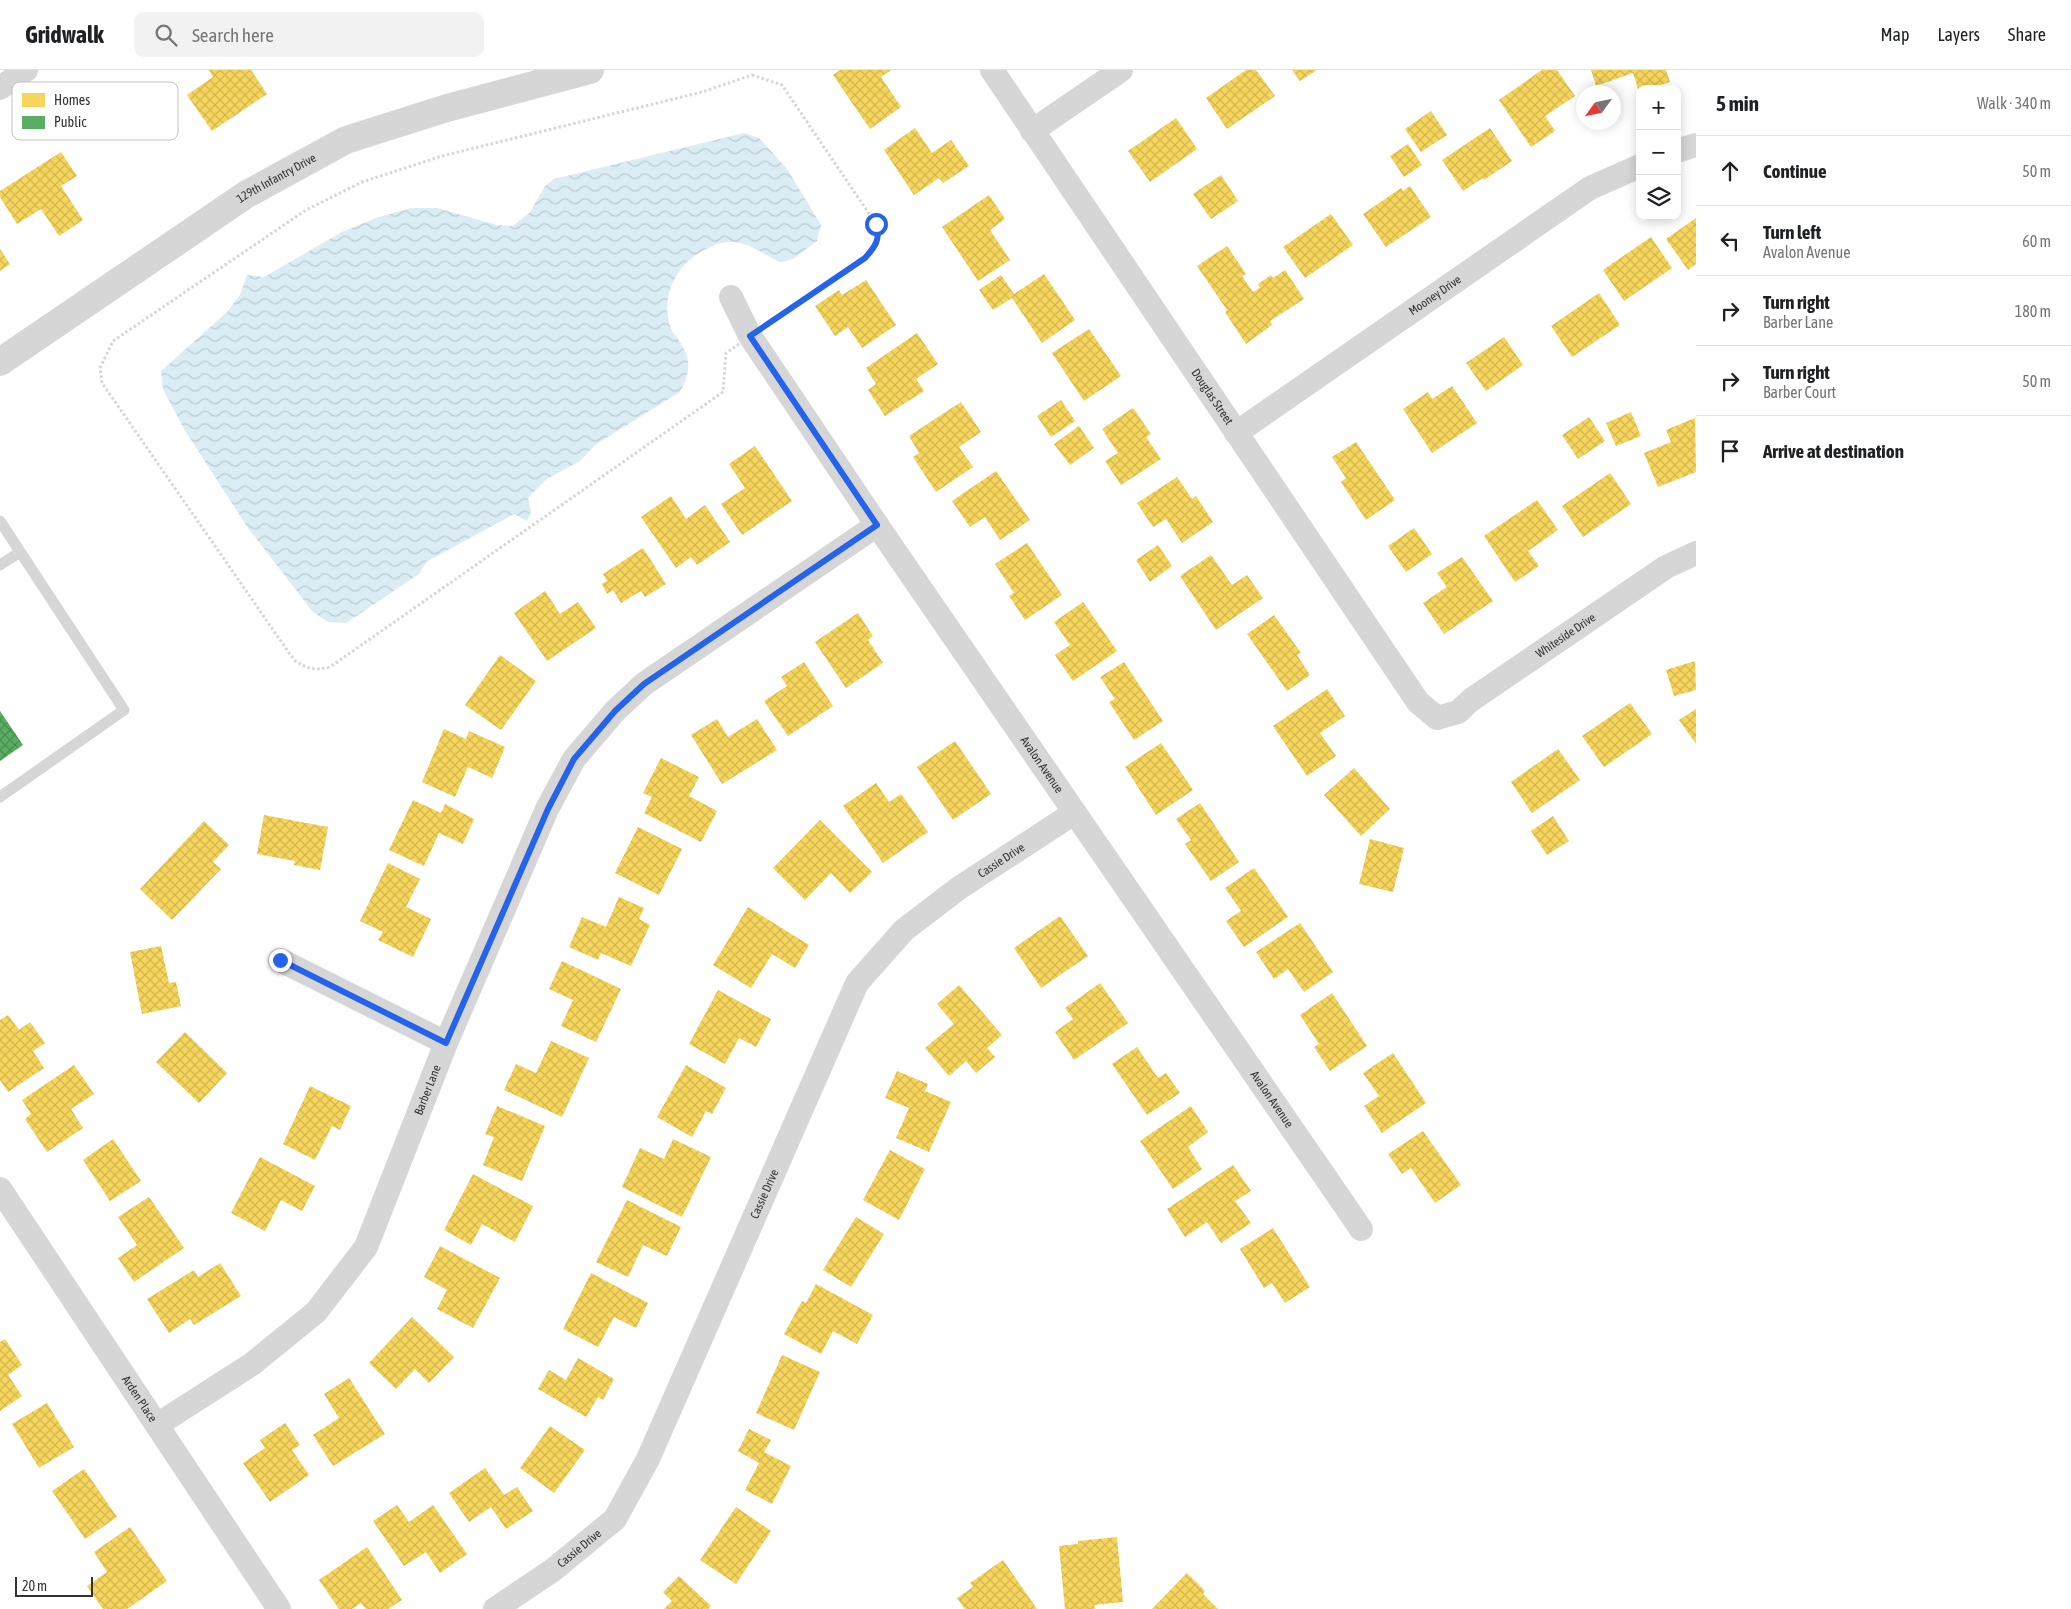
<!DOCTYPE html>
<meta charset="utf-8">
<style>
:root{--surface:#fff;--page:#f2f2f2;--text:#202124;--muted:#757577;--line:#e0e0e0}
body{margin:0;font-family:"Asap Condensed",sans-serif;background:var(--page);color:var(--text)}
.controls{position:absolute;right:15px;top:15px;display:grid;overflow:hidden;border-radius:10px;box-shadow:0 2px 12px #0003}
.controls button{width:45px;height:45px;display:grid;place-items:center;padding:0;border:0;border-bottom:1px solid var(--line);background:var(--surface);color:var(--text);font:25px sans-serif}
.compass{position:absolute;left:1576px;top:15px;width:45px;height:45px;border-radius:50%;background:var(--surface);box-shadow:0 2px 12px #0003;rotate:237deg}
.scale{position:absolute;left:15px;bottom:12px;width:78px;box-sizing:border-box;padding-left:5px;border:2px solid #323232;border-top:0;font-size:14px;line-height:18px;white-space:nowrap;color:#323232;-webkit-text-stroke:4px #fff;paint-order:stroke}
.stop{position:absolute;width:15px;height:15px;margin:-11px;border:4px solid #2563eb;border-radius:50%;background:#fff}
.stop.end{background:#2563eb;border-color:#fff;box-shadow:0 1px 5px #0008}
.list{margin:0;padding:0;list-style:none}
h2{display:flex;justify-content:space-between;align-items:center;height:65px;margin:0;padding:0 20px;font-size:21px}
h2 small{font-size:16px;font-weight:400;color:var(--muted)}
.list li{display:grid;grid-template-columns:32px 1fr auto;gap:15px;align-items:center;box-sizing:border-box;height:70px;padding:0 20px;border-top:1px solid var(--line)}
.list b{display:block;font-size:19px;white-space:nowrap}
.list p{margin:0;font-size:16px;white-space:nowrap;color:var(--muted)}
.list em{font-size:16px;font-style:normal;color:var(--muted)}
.icon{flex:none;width:28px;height:28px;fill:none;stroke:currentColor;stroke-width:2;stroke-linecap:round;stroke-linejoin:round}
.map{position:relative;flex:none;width:1696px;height:1539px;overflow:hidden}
header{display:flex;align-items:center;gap:30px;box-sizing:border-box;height:70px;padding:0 25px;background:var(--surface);border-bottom:1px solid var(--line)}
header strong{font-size:24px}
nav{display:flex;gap:28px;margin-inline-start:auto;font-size:18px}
.search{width:350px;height:45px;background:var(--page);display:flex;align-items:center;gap:12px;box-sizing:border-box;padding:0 18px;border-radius:10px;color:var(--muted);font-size:19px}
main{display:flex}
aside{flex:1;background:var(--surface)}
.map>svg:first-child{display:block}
.water{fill:url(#water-waves)}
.homes{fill:url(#homes-cross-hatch)}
.public{fill:url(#public-cross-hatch)}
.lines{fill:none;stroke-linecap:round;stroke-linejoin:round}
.path{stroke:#d6d6d6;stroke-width:3;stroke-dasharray:2.5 2.5;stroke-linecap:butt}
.service{stroke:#d6d6d6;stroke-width:11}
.minor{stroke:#d6d6d6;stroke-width:24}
.tertiary{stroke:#d6d6d6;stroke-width:28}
.route{stroke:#2563eb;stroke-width:6}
.labels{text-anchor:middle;stroke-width:5;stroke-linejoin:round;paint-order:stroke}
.street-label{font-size:12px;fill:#323232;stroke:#fff}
.key{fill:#fff;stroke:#c2c2c2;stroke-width:1}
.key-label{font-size:14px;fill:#323232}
</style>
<header>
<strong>Gridwalk</strong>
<div class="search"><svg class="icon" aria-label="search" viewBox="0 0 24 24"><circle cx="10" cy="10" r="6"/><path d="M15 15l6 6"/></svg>Search here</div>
<nav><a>Map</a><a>Layers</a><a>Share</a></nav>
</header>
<main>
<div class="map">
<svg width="1696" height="1539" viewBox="0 0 1696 1539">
<defs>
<pattern id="water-waves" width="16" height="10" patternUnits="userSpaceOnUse" patternTransform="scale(1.25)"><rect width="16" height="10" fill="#daecf4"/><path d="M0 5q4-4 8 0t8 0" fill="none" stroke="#bccbd2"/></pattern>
<pattern id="homes-cross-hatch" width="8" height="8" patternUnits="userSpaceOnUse" patternTransform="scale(1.25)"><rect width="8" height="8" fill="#f6d55c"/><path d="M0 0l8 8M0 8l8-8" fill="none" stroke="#d3b750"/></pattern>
<pattern id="public-cross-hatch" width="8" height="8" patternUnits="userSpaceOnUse" patternTransform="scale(1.25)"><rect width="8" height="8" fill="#5aae61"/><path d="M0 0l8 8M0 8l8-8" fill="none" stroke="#4b8e51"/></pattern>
</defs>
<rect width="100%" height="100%" fill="#fff"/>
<path class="water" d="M 744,63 L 759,68 L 787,99 L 821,155 L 817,171 L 793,189 L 780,192 C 746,175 735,161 699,183 C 675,197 661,228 670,256 C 671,261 677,267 680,272 C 692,290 690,303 680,322 L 595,375 L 580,391 L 547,409 L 528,428 L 531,442 L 527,451 L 514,444 L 426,492 L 419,504 L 346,553 L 328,552 L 313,542 L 248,458 L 184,359 L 163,319 L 161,301 L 227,242 L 240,225 L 247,205 L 264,207 L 342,162 L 376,148 L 411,138 L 437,138 L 497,155 L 513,156 L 530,142 L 545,116 L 554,109 Z"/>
<path class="homes" d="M 209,0 L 251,0 L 267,24 L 212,61 L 187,25 L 213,7 Z
M 840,0 L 891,0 L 881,7 L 901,37 L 870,59 L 833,5 Z
M 1246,0 L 1256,0 L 1275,26 L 1227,59 L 1206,28 Z
M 1292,0 L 1317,0 L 1300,11 Z
M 1542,0 L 1557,0 L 1575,26 L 1545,46 L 1555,61 L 1531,77 L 1499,30 Z
M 1591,0 L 1666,0 L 1670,12 L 1648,19 L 1638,19 L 1633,3 L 1596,16 Z
M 1431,41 L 1447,65 L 1421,82 L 1405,59 Z
M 1176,48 L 1197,79 L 1150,112 L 1128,81 Z
M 915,58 L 932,83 L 951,70 L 969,96 L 943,113 L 939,108 L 914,125 L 884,80 Z
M 1490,58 L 1512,91 L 1484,110 L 1483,108 L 1463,121 L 1442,90 Z
M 1408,74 L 1422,95 L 1404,107 L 1390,86 Z
M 61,82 L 77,106 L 61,116 L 83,150 L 59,166 L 41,139 L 17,154 L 0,127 L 0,121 Z
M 1221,105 L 1238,131 L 1211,149 L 1193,124 Z
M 1410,116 L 1431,147 L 1386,177 L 1363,144 L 1401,118 L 1403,121 Z
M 989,125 L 1005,149 L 990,160 L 1010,190 L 978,211 L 942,157 Z
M 1331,144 L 1353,175 L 1305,208 L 1283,177 Z
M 1696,148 L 1696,194 L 1688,200 L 1666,169 Z
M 1651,167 L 1672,198 L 1624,231 L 1603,200 Z
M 1227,176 L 1246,204 L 1242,206 L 1253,222 L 1260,218 L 1258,214 L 1271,205 L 1273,208 L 1285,200 L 1304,229 L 1270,251 L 1272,255 L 1246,274 L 1225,242 L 1227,240 L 1197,196 Z
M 0,179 L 10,194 L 0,201 Z
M 1044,204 L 1075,250 L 1042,273 L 1012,228 L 993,240 L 979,220 L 1001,205 L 1014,224 Z
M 866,210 L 896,255 L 862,278 L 848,257 L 835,266 L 815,236 L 839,220 L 842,225 Z
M 1599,223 L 1620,255 L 1572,287 L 1551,256 Z
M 1089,259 L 1121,306 L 1084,331 L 1052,283 Z
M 917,263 L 938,294 L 916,309 L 924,321 L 885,346 L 868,320 L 876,314 L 866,298 Z
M 1504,267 L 1523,295 L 1486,321 L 1466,293 Z
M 1452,316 L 1477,353 L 1432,383 L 1403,339 L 1428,322 L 1432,329 Z
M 1061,330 L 1075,351 L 1051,367 L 1037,346 Z
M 961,332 L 981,362 L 959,377 L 973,397 L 936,422 L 913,387 L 919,383 L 909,366 Z
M 1133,338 L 1151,364 L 1146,367 L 1161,389 L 1121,415 L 1105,391 L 1118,383 L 1102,359 Z
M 1631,342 L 1641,366 L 1616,376 L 1606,353 Z
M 1589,347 L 1605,371 L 1578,389 L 1562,365 Z
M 1695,348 L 1696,402 L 1658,417 L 1644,383 L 1671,372 L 1666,360 Z
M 1079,356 L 1094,378 L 1070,395 L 1054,374 Z
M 1356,372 L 1395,430 L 1366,450 L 1341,412 L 1346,408 L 1332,387 Z
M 755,376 L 792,431 L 742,465 L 721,434 L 745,418 L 729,394 Z
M 996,401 L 1030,450 L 1000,470 L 985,447 L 970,457 L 952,431 Z
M 1610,403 L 1631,434 L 1583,467 L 1562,436 Z
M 1177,407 L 1192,429 L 1196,426 L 1213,452 L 1182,473 L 1166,449 L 1153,457 L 1137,433 Z
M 671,426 L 686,449 L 705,435 L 730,472 L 697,495 L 691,487 L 676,498 L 641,447 Z
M 1537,430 L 1558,460 L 1528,481 L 1539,496 L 1515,512 L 1484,466 Z
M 1414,458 L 1432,484 L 1406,502 L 1388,476 Z
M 1027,473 L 1062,525 L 1025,550 L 1009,526 L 1014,523 L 995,494 Z
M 1158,475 L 1172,496 L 1150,512 L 1136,490 Z
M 643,478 L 666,514 L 645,527 L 641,521 L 621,533 L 613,520 L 607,524 L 602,514 L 607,511 L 603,504 Z
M 1211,485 L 1232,515 L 1247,505 L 1263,528 L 1216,560 L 1180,506 Z
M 1462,487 L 1493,531 L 1444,564 L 1423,533 L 1447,517 L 1437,503 Z
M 545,521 L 560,544 L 578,532 L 596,558 L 547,591 L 514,543 Z
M 1083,532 L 1117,581 L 1073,611 L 1055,585 L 1070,575 L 1054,552 Z
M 858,543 L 873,566 L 868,570 L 883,593 L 846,618 L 815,572 Z
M 1274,545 L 1301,583 L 1297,585 L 1310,605 L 1287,621 L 1247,564 Z
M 500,585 L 536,611 L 501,660 L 465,635 Z
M 1695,591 L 1696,620 L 1674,626 L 1666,600 Z
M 804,592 L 833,636 L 788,666 L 764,631 L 787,616 L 781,607 Z
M 1124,592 L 1163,651 L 1134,670 L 1109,632 L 1115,629 L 1100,607 Z
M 1327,619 L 1345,646 L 1320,663 L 1336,686 L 1307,706 L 1273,656 Z
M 1630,633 L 1652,664 L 1604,697 L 1582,666 Z
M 1696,639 L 1696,674 L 1679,650 Z
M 717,649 L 728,667 L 757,649 L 777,680 L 722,714 L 691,665 Z
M 444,659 L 466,669 L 469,661 L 505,677 L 492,708 L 468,697 L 455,727 L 422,712 Z
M 955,671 L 991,724 L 953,750 L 917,697 Z
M 1161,673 L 1193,720 L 1156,745 L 1125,697 Z
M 1558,679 L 1580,710 L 1532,743 L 1511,712 Z
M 661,688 L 699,707 L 689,726 L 717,741 L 701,772 L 644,743 L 652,727 L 643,723 Z
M 1354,698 L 1390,739 L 1361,766 L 1324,725 Z
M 876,713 L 889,732 L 901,724 L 928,762 L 883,793 L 843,736 Z
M 413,730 L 441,743 L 445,734 L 474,749 L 463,774 L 439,763 L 424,796 L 389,780 Z
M 1200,733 L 1239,792 L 1211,811 L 1185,774 L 1191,770 L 1176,749 Z
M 264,745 L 328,757 L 320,800 L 294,795 L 295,791 L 257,784 Z
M 1553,746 L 1569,771 L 1547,785 L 1531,761 Z
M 820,750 L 872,802 L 850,823 L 831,803 L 805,830 L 773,798 Z
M 204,751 L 229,775 L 213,792 L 221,799 L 172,850 L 140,819 Z
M 638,757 L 682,779 L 659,825 L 615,803 Z
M 1370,769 L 1404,778 L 1393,822 L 1359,814 Z
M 388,793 L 420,809 L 406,837 L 431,849 L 413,887 L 378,870 L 383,862 L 360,851 Z
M 1254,798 L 1288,847 L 1244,877 L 1226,851 L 1241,841 L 1225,818 Z
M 619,827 L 644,838 L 639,849 L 650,855 L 631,896 L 601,883 L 598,890 L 569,877 L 582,847 L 606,857 Z
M 748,837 L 809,875 L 795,898 L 772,884 L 751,918 L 713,895 Z
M 1060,846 L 1088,886 L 1041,918 L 1014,878 Z
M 1300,853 L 1333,902 L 1304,922 L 1288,899 L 1274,909 L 1256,882 Z
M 161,876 L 169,913 L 176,912 L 181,936 L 142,944 L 130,882 Z
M 562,891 L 621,919 L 596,972 L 561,956 L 573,930 L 549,919 Z
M 1100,913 L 1128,953 L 1074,990 L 1055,962 L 1073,949 L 1065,938 Z
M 959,915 L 1002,965 L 987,978 L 995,987 L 976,1003 L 966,991 L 949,1006 L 925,978 L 954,954 L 937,934 Z
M 718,920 L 771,949 L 756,977 L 739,968 L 725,994 L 689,974 Z
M 1332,923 L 1367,976 L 1330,1001 L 1314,977 L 1319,974 L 1300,945 Z
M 8,945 L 19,960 L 30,952 L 45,973 L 33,981 L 44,998 L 8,1022 L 0,1010 L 0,950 Z
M 185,962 L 227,1003 L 199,1033 L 156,992 Z
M 551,971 L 589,988 L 562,1047 L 504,1020 L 516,994 L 536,1003 Z
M 1137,977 L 1158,1008 L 1166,1003 L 1180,1023 L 1147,1045 L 1112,994 Z
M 1393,983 L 1426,1033 L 1382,1063 L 1364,1036 L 1379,1026 L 1363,1003 Z
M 74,995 L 94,1024 L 71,1039 L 83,1058 L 47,1082 L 25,1049 L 31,1044 L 22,1030 Z
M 686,995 L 726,1018 L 712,1044 L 706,1041 L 692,1067 L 657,1047 Z
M 897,1001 L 928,1014 L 925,1021 L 951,1032 L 929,1082 L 896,1068 L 909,1038 L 885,1028 Z
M 310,1016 L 351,1036 L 340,1060 L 332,1056 L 315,1090 L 283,1074 Z
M 497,1036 L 545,1056 L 522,1111 L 483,1095 L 494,1067 L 485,1064 Z
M 1191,1036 L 1208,1062 L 1188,1077 L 1202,1099 L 1173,1119 L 1140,1071 Z
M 1423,1061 L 1461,1115 L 1435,1133 L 1411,1098 L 1402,1104 L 1388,1084 Z
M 113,1069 L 141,1111 L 110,1131 L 83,1090 Z
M 673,1069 L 711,1087 L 682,1147 L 622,1117 L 640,1078 L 664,1089 Z
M 890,1080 L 925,1099 L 899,1150 L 863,1130 Z
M 260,1087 L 315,1116 L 302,1141 L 281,1130 L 265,1161 L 231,1143 Z
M 1233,1095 L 1251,1121 L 1235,1131 L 1251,1153 L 1221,1173 L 1207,1152 L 1185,1167 L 1167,1139 Z
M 473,1104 L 533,1136 L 515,1172 L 482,1154 L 471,1175 L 444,1160 Z
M 149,1127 L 184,1178 L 134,1212 L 118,1188 L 137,1175 L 118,1147 Z
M 627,1130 L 681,1157 L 667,1186 L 643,1175 L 628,1207 L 596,1192 Z
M 856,1147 L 884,1164 L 851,1217 L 823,1200 Z
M 1273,1158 L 1310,1217 L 1285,1233 L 1272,1213 L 1264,1218 L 1240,1179 Z
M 440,1176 L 500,1208 L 473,1258 L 437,1239 L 447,1220 L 424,1207 Z
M 220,1193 L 241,1226 L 194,1255 L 190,1249 L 169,1263 L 147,1229 L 194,1200 L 198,1207 Z
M 591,1203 L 648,1233 L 636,1258 L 614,1247 L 598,1277 L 563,1259 Z
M 816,1214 L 873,1245 L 857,1274 L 833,1261 L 821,1284 L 784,1264 L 802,1231 L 806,1233 Z
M 412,1247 L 454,1287 L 429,1313 L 415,1299 L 396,1319 L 369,1293 Z
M 5,1269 L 22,1295 L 8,1305 L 22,1326 L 0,1341 L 0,1272 Z
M 782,1285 L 820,1302 L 794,1360 L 756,1343 Z
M 578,1288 L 614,1309 L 603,1330 L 598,1327 L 586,1347 L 538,1319 L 549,1300 L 566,1310 Z
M 349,1308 L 385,1364 L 333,1396 L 313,1365 L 339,1348 L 324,1324 Z
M 47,1333 L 74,1377 L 39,1398 L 12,1354 Z
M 285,1353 L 300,1375 L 292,1380 L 309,1405 L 270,1432 L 243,1393 L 265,1378 L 260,1370 Z
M 550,1356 L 585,1380 L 554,1423 L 520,1398 Z
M 749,1359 L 771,1370 L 764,1382 L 791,1396 L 772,1434 L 745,1420 L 759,1393 L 738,1381 Z
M 485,1398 L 504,1425 L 517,1417 L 533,1441 L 506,1459 L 491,1437 L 469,1452 L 449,1423 Z
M 84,1399 L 117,1447 L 85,1469 L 52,1421 Z
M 397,1435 L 409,1452 L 433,1435 L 467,1484 L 440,1503 L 426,1482 L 404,1496 L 373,1451 Z
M 736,1437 L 771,1461 L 736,1514 L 700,1490 Z
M 130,1457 L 167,1511 L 127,1539 L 103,1539 L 87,1516 L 107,1502 L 94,1482 Z
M 1117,1467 L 1123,1532 L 1094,1535 L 1095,1539 L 1065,1539 L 1059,1476 L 1078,1474 L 1078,1471 Z
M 367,1477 L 402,1530 L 388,1539 L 366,1539 L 361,1533 L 352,1539 L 339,1539 L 319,1510 Z
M 1003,1490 L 1037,1539 L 965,1539 L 957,1528 L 973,1517 L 970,1513 Z
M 1187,1503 L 1205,1521 L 1203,1524 L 1218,1539 L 1152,1539 Z
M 679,1506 L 711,1536 L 708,1539 L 664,1539 L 672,1531 L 663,1522 Z"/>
<path class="public" d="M 0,641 L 23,675 L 0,691 Z"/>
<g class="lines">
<path class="path" d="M 752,5 L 782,15 L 876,154 C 881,169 875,177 865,188 L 726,283 L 723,322 L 330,597 C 315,601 307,599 294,590 L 102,313 L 100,298 L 113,271 L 306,140 L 362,112 L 442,86 L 702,22 Z"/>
<path class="service" d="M 0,451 L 124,640 L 0,727
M 0,495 L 20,482"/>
<g class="minor">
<path id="s1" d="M 992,0 L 1418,632 L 1437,648 L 1458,642 L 1471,630 L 1666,497 L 1696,483"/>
<path d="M 0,18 L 26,0"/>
<path d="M 1032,61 L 1121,0"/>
<path d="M 1677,81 L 1696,75"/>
<path id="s2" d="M 731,227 L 750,266 L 877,455 L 1361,1159"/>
<path id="s3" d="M 1236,363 L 1590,118 L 1640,96"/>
<path d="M 280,890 L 446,973"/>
<path id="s4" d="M 0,1119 L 279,1539"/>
<path id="s5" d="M 157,1355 L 252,1294 L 316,1242 L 366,1177 L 446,973 L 547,739 L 574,689 L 615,641 L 644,614 L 877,455"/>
<path id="s6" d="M 495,1539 L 553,1500 L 615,1449 L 648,1389 L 857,913 L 904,860 L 959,818 L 1074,743"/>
</g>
<path class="tertiary" id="s7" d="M 0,292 L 247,124 L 346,70 L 447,38 L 590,0"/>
</g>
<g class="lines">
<path class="route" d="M 280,890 L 446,973 L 548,739 L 574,689 L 615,641 L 644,614 L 877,455 L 750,266 L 865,188 C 875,177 881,169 876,154"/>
</g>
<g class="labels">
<g class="street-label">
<text dy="4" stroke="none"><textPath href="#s7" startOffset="332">129th Infantry Drive</textPath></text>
<text dy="4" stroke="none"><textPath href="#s3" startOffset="242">Mooney Drive</textPath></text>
<text dy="4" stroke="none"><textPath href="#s1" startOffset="394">Douglas Street</textPath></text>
<text dy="4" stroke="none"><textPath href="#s1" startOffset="941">Whiteside Drive</textPath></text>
<text dy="4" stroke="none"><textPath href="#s2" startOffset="562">Avalon Avenue</textPath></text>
<text dy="4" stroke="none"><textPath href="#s6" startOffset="929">Cassie Drive</textPath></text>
<text dy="4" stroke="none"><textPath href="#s5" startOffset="446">Barber Lane</textPath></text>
<text dy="4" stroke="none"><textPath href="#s2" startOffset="968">Avalon Avenue</textPath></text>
<text dy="4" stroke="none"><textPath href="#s6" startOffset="508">Cassie Drive</textPath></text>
<text dy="4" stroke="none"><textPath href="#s4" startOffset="252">Arden Place</textPath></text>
<text dy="4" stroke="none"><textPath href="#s6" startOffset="104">Cassie Drive</textPath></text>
</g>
</g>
<rect x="12" y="12" width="166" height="58" rx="8" class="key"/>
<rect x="22" y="23" width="23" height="14" fill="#f6d55c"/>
<rect x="22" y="46" width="23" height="13" fill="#5aae61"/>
<g class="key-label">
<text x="54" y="35">Homes</text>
<text x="54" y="57">Public</text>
</g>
</svg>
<div class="controls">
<button>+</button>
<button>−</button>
<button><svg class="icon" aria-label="layers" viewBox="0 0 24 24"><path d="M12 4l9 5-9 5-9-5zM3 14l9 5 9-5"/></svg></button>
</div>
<svg class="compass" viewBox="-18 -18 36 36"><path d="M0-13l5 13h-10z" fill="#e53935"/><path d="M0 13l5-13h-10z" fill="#757577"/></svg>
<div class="scale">20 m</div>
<div class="stop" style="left:876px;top:154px"></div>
<div class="stop end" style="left:280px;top:890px"></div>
</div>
<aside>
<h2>5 min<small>Walk · 340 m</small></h2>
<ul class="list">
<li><svg class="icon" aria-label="ahead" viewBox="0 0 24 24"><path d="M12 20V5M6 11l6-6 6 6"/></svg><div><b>Continue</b></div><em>50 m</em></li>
<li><svg class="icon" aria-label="left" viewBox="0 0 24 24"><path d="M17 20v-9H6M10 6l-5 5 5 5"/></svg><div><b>Turn left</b><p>Avalon Avenue</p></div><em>60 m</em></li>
<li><svg class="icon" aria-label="right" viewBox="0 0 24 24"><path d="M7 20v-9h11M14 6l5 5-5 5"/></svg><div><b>Turn right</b><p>Barber Lane</p></div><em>180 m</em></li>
<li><svg class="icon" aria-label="right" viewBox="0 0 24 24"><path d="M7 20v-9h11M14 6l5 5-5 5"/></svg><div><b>Turn right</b><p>Barber Court</p></div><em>50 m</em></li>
<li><svg class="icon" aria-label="arrive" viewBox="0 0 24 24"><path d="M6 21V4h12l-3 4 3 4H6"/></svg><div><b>Arrive at destination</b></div></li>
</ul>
</aside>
</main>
